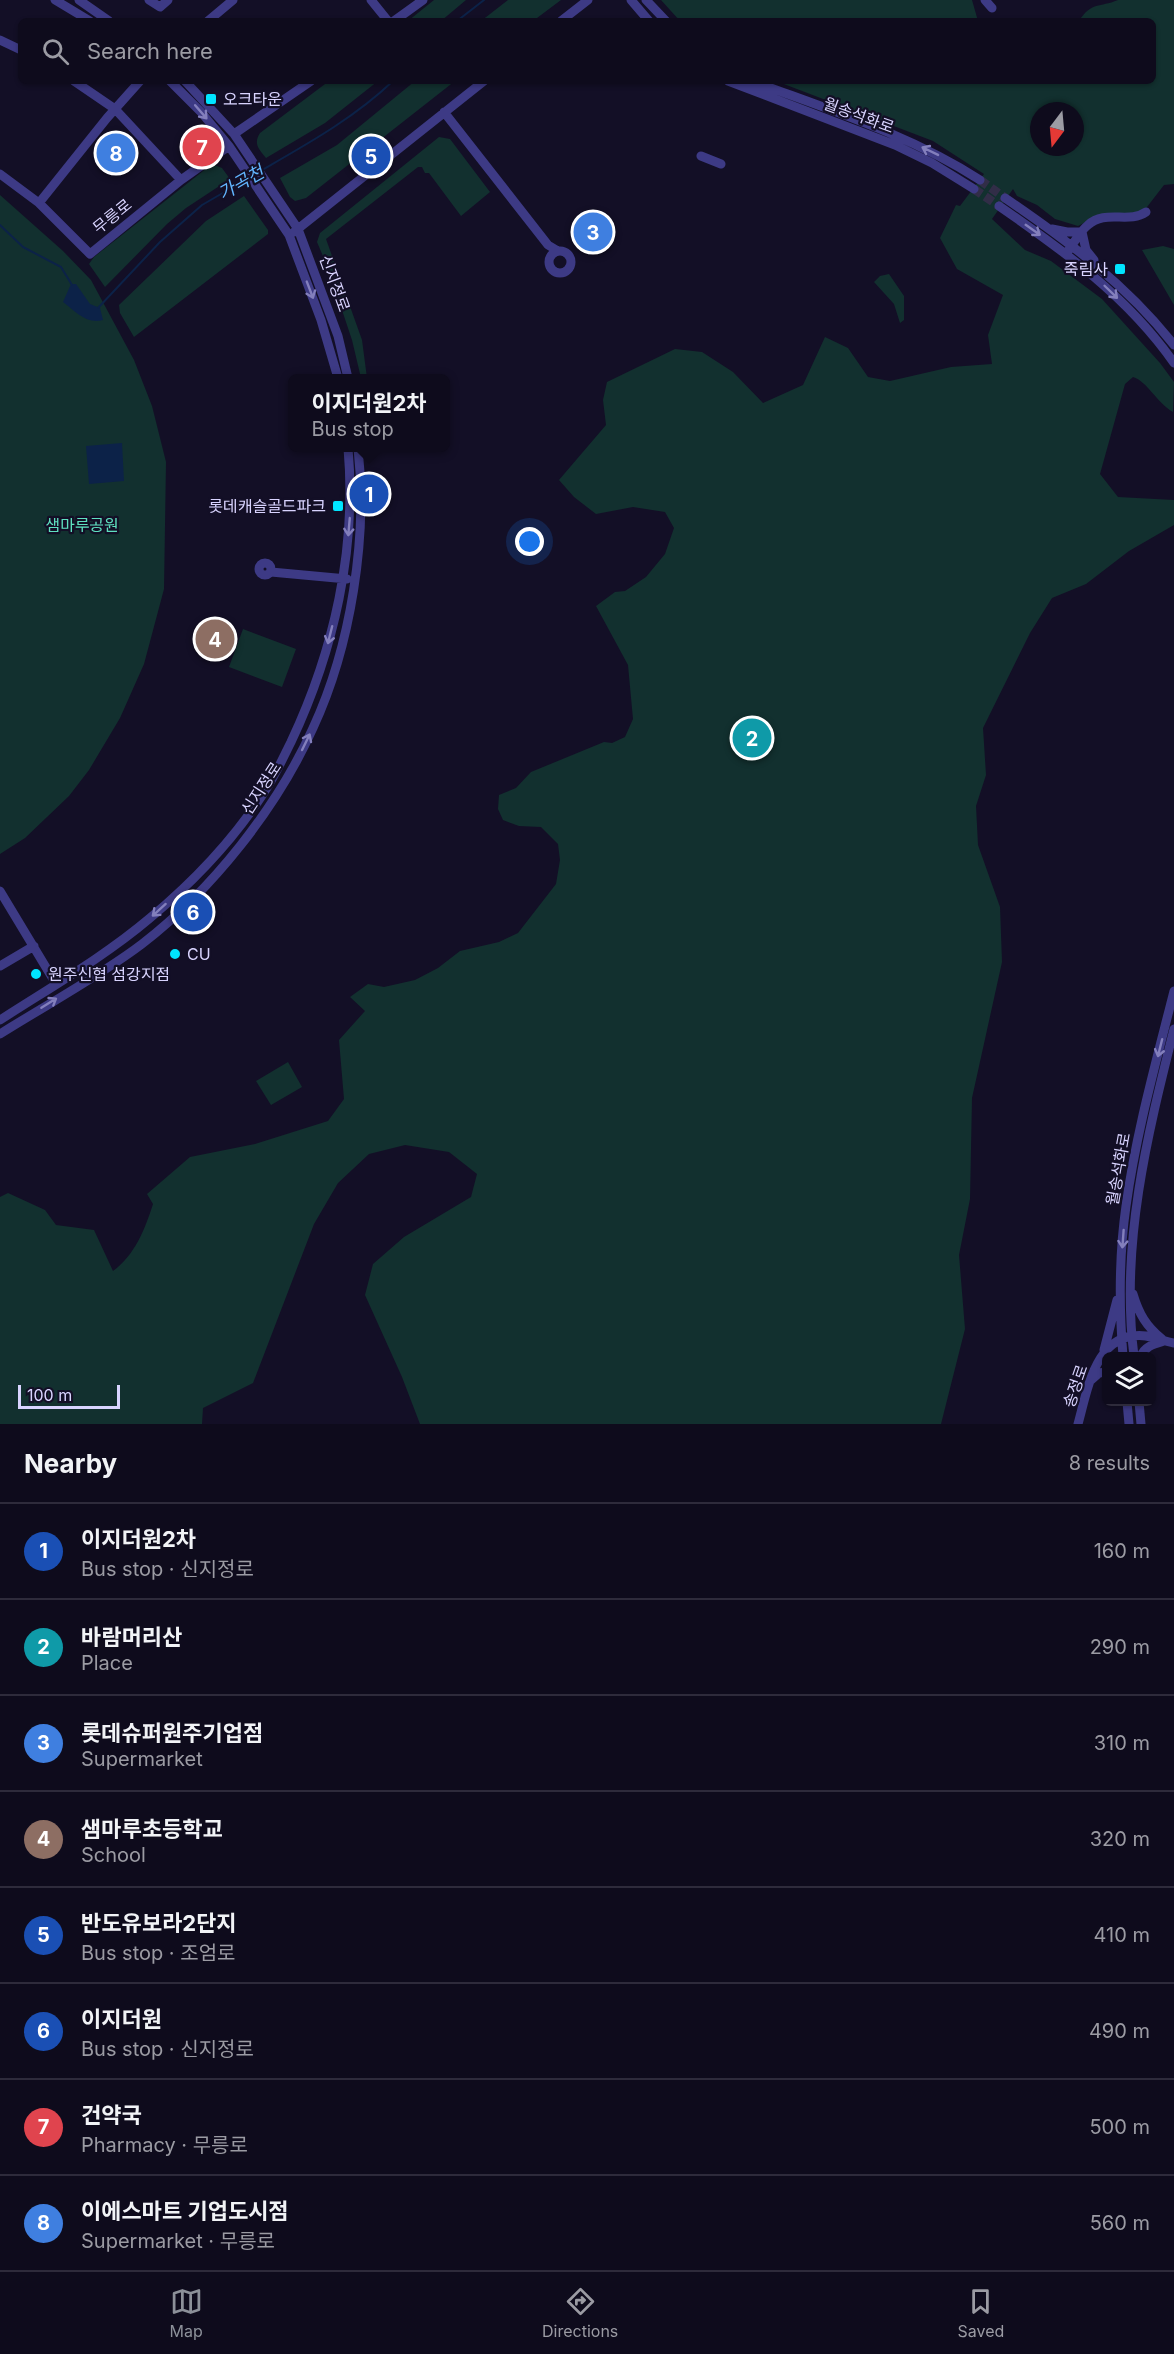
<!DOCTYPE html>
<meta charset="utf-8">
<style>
:root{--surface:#0e0b1c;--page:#1c1929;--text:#f1f3f6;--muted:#9b9ba3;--line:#2e2b3b;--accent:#8c9099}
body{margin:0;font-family:Inter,"Noto Sans KR",sans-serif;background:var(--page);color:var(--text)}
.controls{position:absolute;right:18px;bottom:18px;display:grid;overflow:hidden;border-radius:9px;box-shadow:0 2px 4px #0004}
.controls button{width:54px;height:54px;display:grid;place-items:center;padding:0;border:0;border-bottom:2px solid var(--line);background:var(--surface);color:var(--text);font:30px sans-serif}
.compass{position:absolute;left:1030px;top:102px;width:54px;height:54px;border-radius:50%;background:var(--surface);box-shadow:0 2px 4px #0004;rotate:196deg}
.scale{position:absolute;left:18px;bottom:15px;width:102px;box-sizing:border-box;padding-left:6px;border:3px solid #d9d4ff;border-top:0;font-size:16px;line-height:21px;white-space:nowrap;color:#d9d4ff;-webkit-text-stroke:4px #130f26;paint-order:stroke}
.you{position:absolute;left:530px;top:542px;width:21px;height:21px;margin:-15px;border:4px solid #fff;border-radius:50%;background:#1a73e8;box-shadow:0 0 0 9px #1a73e833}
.badge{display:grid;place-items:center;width:39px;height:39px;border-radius:50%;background:var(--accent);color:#fff;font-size:20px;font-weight:700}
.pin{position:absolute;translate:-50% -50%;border:3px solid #fff;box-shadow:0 2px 6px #0006}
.popup{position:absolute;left:288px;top:374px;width:162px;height:78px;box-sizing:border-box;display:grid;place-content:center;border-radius:9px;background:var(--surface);filter:drop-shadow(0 2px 4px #0005);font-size:20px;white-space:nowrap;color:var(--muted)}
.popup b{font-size:22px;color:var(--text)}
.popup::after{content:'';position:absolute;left:50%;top:100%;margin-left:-12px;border:12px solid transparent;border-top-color:var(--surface)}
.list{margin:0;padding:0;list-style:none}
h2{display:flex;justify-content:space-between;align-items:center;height:78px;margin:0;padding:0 24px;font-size:26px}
h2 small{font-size:20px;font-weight:400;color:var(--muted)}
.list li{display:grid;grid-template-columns:39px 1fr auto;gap:18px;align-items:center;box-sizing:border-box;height:96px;padding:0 24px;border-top:2px solid var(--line)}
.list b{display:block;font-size:22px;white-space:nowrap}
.list p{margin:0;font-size:20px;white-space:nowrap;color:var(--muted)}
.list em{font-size:20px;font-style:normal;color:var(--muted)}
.icon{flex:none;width:33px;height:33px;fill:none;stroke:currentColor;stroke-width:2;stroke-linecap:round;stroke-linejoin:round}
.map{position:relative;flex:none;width:1174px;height:1424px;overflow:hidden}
.search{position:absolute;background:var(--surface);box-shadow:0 2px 4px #0004;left:18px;right:18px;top:18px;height:66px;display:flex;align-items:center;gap:15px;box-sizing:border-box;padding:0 21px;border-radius:9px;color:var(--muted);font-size:22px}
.sheet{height:846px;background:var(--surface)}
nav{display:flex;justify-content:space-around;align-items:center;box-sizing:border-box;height:84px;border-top:2px solid var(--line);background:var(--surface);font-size:16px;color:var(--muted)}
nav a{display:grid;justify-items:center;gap:3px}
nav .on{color:var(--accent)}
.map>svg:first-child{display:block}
.green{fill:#12302f;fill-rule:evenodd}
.water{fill:#0c2248}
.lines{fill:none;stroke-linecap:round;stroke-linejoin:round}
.stream{stroke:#0c2248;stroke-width:2}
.minor-tunnel{stroke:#312d47;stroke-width:9;stroke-dasharray:9 4.5;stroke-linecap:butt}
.minor{stroke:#3d3a85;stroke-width:9}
.oneway{stroke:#837fbc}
.poi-dot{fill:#00e5ff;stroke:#130f26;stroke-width:2}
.labels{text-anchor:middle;stroke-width:4.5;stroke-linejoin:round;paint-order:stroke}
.poi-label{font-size:16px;fill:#d9d4ff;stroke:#130f26;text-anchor:start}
.street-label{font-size:16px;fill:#d9d4ff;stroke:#130f26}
.park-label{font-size:16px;fill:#5fe0c0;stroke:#130f26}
.water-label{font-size:18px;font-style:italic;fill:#62b6ff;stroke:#130f26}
</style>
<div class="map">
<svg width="1174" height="1424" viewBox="0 0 1174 1424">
<rect width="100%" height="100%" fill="#130f26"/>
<path class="green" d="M 434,0 L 466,0 L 441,21 L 408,21 Z
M 508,0 L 561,0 L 533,21 L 481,21 Z
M 661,0 L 972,0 L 978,21 L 680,21 Z
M 1118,0 L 1174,0 L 1174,184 L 1164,185 L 1147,207 L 1138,214 L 1097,216 L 1078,226 L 1055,219 L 1037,205 L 1017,196 L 1013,189 L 992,219 L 1025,250 L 1051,261 L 1102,299 L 1160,363 L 1174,382 L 1173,412 C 1157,403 1147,381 1133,377 L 1125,384 L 1100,474 L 1118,497 L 1174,500 L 1174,525 L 1129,551 L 1086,584 L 1052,598 L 1030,633 L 983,728 L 986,775 L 976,806 L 978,845 L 1000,907 L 1002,962 L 972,1098 L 970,1199 L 959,1255 L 965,1329 L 941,1424 L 420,1424 L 402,1377 L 365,1295 L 373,1264 L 404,1237 L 471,1197 L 477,1174 L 449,1152 L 405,1145 L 369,1154 L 338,1183 L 314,1224 L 253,1383 L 203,1408 L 202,1424 L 0,1424 L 0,1197 L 8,1193 L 45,1210 L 56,1225 L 94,1230 L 113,1271 C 135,1255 145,1229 153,1204 L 147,1194 L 190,1157 L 255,1144 L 328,1121 L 344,1099 L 339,1040 L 365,1011 L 350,997 L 368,984 L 384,987 L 415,980 L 438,968 L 460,951 L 499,942 L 518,933 L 556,884 L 560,860 L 558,844 L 541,827 L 519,826 L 503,820 L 498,809 L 499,795 L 516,788 L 531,772 L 604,742 L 612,743 L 625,737 L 633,719 L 628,665 L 596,606 L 615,592 L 625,591 L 646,577 L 665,554 L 674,528 L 665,512 L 633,507 L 596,514 L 574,497 L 559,480 L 606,425 L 603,400 L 607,382 L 675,349 L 702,352 L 733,372 L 763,403 L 803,385 L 825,337 L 848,348 L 868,377 L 890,381 L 951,367 L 992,364 L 988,335 L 1003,295 L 957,269 L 940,238 L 956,205 L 960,206 L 984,174 L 933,141 L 776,81 L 1153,81 L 1153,21 L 1079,21 C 1092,1 1099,8 1118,0 ZM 1039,111 L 1075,111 L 1075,147 L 1039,147 Z
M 329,81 L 378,81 L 325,123 L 266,158 C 259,149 253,144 260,133 Z
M 415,81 L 455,81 L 306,198 L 295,201 L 290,197 L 280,178 L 337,145 Z
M 439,137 L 450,139 L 490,192 L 461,216 L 429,173 L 425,173 L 422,167 L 418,167 L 326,239 L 362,340 L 367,378 L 361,378 L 352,340 L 328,268 L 317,242 L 320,233 Z
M 212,164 L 222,168 L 230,179 L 186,208 L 167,224 L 105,287 L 89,264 L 94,257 Z
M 0,195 L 63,251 L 91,280 L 134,360 L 152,406 L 166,462 L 164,589 L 144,664 L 120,718 L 89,770 L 69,796 L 25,838 L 0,854 Z
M 244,196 L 268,230 L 268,234 L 134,337 L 120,313 L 119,305 L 206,221 Z
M 1163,246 L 1174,249 L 1174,305 L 1142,250 Z
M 889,274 L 904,296 L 904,320 L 900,323 L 894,304 L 874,282 L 880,276 Z
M 243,629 L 296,649 L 282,687 L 229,667 Z
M 288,1062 L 302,1087 L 271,1105 L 256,1081 Z"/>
<path class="water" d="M 71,284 L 76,284 L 90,304 L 100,308 L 103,320 C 87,325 75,311 63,302 Z
M 122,443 L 124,481 L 89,484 L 86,446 Z"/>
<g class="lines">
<path class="stream" d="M 457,21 L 484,0
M 262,170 C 309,143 354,118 393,81
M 0,225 L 23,247 L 61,267 L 72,285
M 98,308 L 160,242 L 202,205 L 247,179"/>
<path class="minor-tunnel" d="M 980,180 L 1005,198
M 974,189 L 999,206"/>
<path class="minor" d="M 55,0 L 90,21
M 79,0 L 109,21
M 149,0 L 160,7 L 168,0
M 371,0 L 388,21
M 631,0 L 649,21
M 646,0 L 666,21
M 985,0 L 992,8
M 208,21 L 233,0
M 394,21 L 423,0
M 561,21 L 588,0
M 0,40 L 21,50
M 74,81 L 115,109 L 181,180
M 170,81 L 201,112 L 229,146 L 289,235 L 321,320 L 338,378
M 185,81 L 234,134 L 298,229 L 338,336 L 348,378
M 728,81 L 895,145 L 932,163 L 974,189
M 752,81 C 830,110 910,135 980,180
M 444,112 L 548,245 L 558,251
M 234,134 L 311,81
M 701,156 L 721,164
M 0,174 L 39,203 L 90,254 L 181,180 L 229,146
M 1005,198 C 1068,241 1127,285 1174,345
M 39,203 L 107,118 L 140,81
M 999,206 C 1064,251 1128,297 1174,363
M 1052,229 L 1067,232 L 1082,232
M 294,232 L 484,81
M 1082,232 L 1086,250 L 1094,260
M549 262a11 11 0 1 1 22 0a11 11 0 1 1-22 0Z
M 1068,251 C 1074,243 1080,231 1088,225 C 1105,209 1129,224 1146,212
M259 569a6 6 0 1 1 12 0a6 6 0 1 1-12 0Z
M 271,572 L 347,579
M 0,891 L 56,984
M 0,966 L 34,946
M 0,1020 C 51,987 104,957 150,918 C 192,883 233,840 263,794 C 274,778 282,760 291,742 C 334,651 357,549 348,448
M 0,1034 C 46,1005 100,976 142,944 C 212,890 277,808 313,728 C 351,646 368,537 358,448
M 1133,1294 C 1139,1314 1146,1326 1162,1339
M 1104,1350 L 1117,1300
M 1123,1356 C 1119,1307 1119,1255 1126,1206 C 1136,1133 1156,1062 1174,991
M 1134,1356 C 1120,1246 1147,1136 1174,1029
M 1141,1356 C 1145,1346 1154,1344 1164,1341
M 1091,1380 L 1099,1373 L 1106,1372
M 1127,1402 L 1129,1424
M 1139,1402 L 1141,1424
M 1078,1424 C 1088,1388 1096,1330 1146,1336 C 1155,1338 1165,1341 1174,1343"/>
</g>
<defs><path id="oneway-shaft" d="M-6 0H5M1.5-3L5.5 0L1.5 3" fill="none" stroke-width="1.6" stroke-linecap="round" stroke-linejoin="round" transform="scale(1.5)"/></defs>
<g class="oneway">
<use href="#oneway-shaft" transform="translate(201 112) rotate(49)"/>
<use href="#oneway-shaft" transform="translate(930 151) rotate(-154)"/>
<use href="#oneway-shaft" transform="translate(1033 230) rotate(35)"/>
<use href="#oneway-shaft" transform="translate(310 290) rotate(69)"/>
<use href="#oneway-shaft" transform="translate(1111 292) rotate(44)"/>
<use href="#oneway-shaft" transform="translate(349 527) rotate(95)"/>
<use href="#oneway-shaft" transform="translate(330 635) rotate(104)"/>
<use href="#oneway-shaft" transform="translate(306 742) rotate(-64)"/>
<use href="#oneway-shaft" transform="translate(159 910) rotate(138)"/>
<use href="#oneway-shaft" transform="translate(49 1003) rotate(-32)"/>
<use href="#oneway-shaft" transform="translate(1160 1048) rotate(104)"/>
<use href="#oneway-shaft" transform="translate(1123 1239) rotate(94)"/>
</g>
<g class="poi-dot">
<rect x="205" y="93" width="12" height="12" rx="3"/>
<rect x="1114" y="263" width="12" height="12" rx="3"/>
<rect x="332" y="500" width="12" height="12" rx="3"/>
<circle cx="175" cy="954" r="6"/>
<circle cx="36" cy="974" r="6"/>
</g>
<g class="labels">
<g class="poi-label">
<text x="223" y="105">오크타운</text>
<text x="1108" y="275" text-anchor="end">죽림사</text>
<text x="326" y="512" text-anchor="end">롯데캐슬골드파크</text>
<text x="187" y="960">CU</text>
<text x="48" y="980">원주신협 섬강지점</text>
</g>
<g class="street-label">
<text transform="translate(859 115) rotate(20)" y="6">월송석화로</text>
<text transform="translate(112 216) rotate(-39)" y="6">무릉로</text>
<text transform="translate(335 283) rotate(70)" y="6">신지정로</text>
<text transform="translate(261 788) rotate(-57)" y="6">신지정로</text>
<text transform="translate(1118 1169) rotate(-80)" y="6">월송석화로</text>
<text transform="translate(1075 1386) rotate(-71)" y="6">송정로</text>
</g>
<g class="park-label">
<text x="82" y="531">샘마루공원</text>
</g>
<g class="water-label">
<text transform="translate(241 183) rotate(-30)" y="6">가곡천</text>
</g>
</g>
</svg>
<div class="controls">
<button><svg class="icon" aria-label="layers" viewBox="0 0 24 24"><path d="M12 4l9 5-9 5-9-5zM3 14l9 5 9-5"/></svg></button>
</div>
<svg class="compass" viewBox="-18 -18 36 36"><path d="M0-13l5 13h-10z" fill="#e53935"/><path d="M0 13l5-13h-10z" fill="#9b9ba3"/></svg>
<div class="scale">100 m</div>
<div class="you"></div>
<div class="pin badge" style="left:369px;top:494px;background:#1a4fb4">1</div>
<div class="popup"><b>이지더원2차</b>Bus stop</div>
<div class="pin badge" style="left:752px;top:738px;background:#0f9aa8">2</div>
<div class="pin badge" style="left:593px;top:232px;background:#3f7fe0">3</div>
<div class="pin badge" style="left:215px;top:639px;background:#8d6e63">4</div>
<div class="pin badge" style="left:371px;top:156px;background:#1a4fb4">5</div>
<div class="pin badge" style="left:193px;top:912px;background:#1a4fb4">6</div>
<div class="pin badge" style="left:202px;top:147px;background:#e0444e">7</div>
<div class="pin badge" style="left:116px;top:153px;background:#3f7fe0">8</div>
<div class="search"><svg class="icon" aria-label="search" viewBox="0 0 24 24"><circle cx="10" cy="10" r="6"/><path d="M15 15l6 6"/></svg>Search here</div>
</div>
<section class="sheet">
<h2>Nearby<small>8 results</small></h2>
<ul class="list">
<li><span class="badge" style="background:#1a4fb4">1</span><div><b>이지더원2차</b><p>Bus stop · 신지정로</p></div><em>160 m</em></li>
<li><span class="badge" style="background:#0f9aa8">2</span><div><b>바람머리산</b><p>Place</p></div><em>290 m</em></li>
<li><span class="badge" style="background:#3f7fe0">3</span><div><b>롯데슈퍼원주기업점</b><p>Supermarket</p></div><em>310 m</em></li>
<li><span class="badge" style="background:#8d6e63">4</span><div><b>샘마루초등학교</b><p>School</p></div><em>320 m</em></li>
<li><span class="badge" style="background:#1a4fb4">5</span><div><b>반도유보라2단지</b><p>Bus stop · 조엄로</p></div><em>410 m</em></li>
<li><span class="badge" style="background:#1a4fb4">6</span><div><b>이지더원</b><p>Bus stop · 신지정로</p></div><em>490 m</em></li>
<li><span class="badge" style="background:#e0444e">7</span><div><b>건약국</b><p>Pharmacy · 무릉로</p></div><em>500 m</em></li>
<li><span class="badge" style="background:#3f7fe0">8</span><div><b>이에스마트 기업도시점</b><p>Supermarket · 무릉로</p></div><em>560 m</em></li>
</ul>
</section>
<nav>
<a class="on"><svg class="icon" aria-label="map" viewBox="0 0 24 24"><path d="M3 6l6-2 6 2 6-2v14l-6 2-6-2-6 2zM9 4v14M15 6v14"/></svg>Map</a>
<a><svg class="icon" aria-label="directions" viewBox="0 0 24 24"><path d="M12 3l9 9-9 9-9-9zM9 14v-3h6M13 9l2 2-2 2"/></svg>Directions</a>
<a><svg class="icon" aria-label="saved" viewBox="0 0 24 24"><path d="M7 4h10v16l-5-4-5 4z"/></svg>Saved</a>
</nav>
